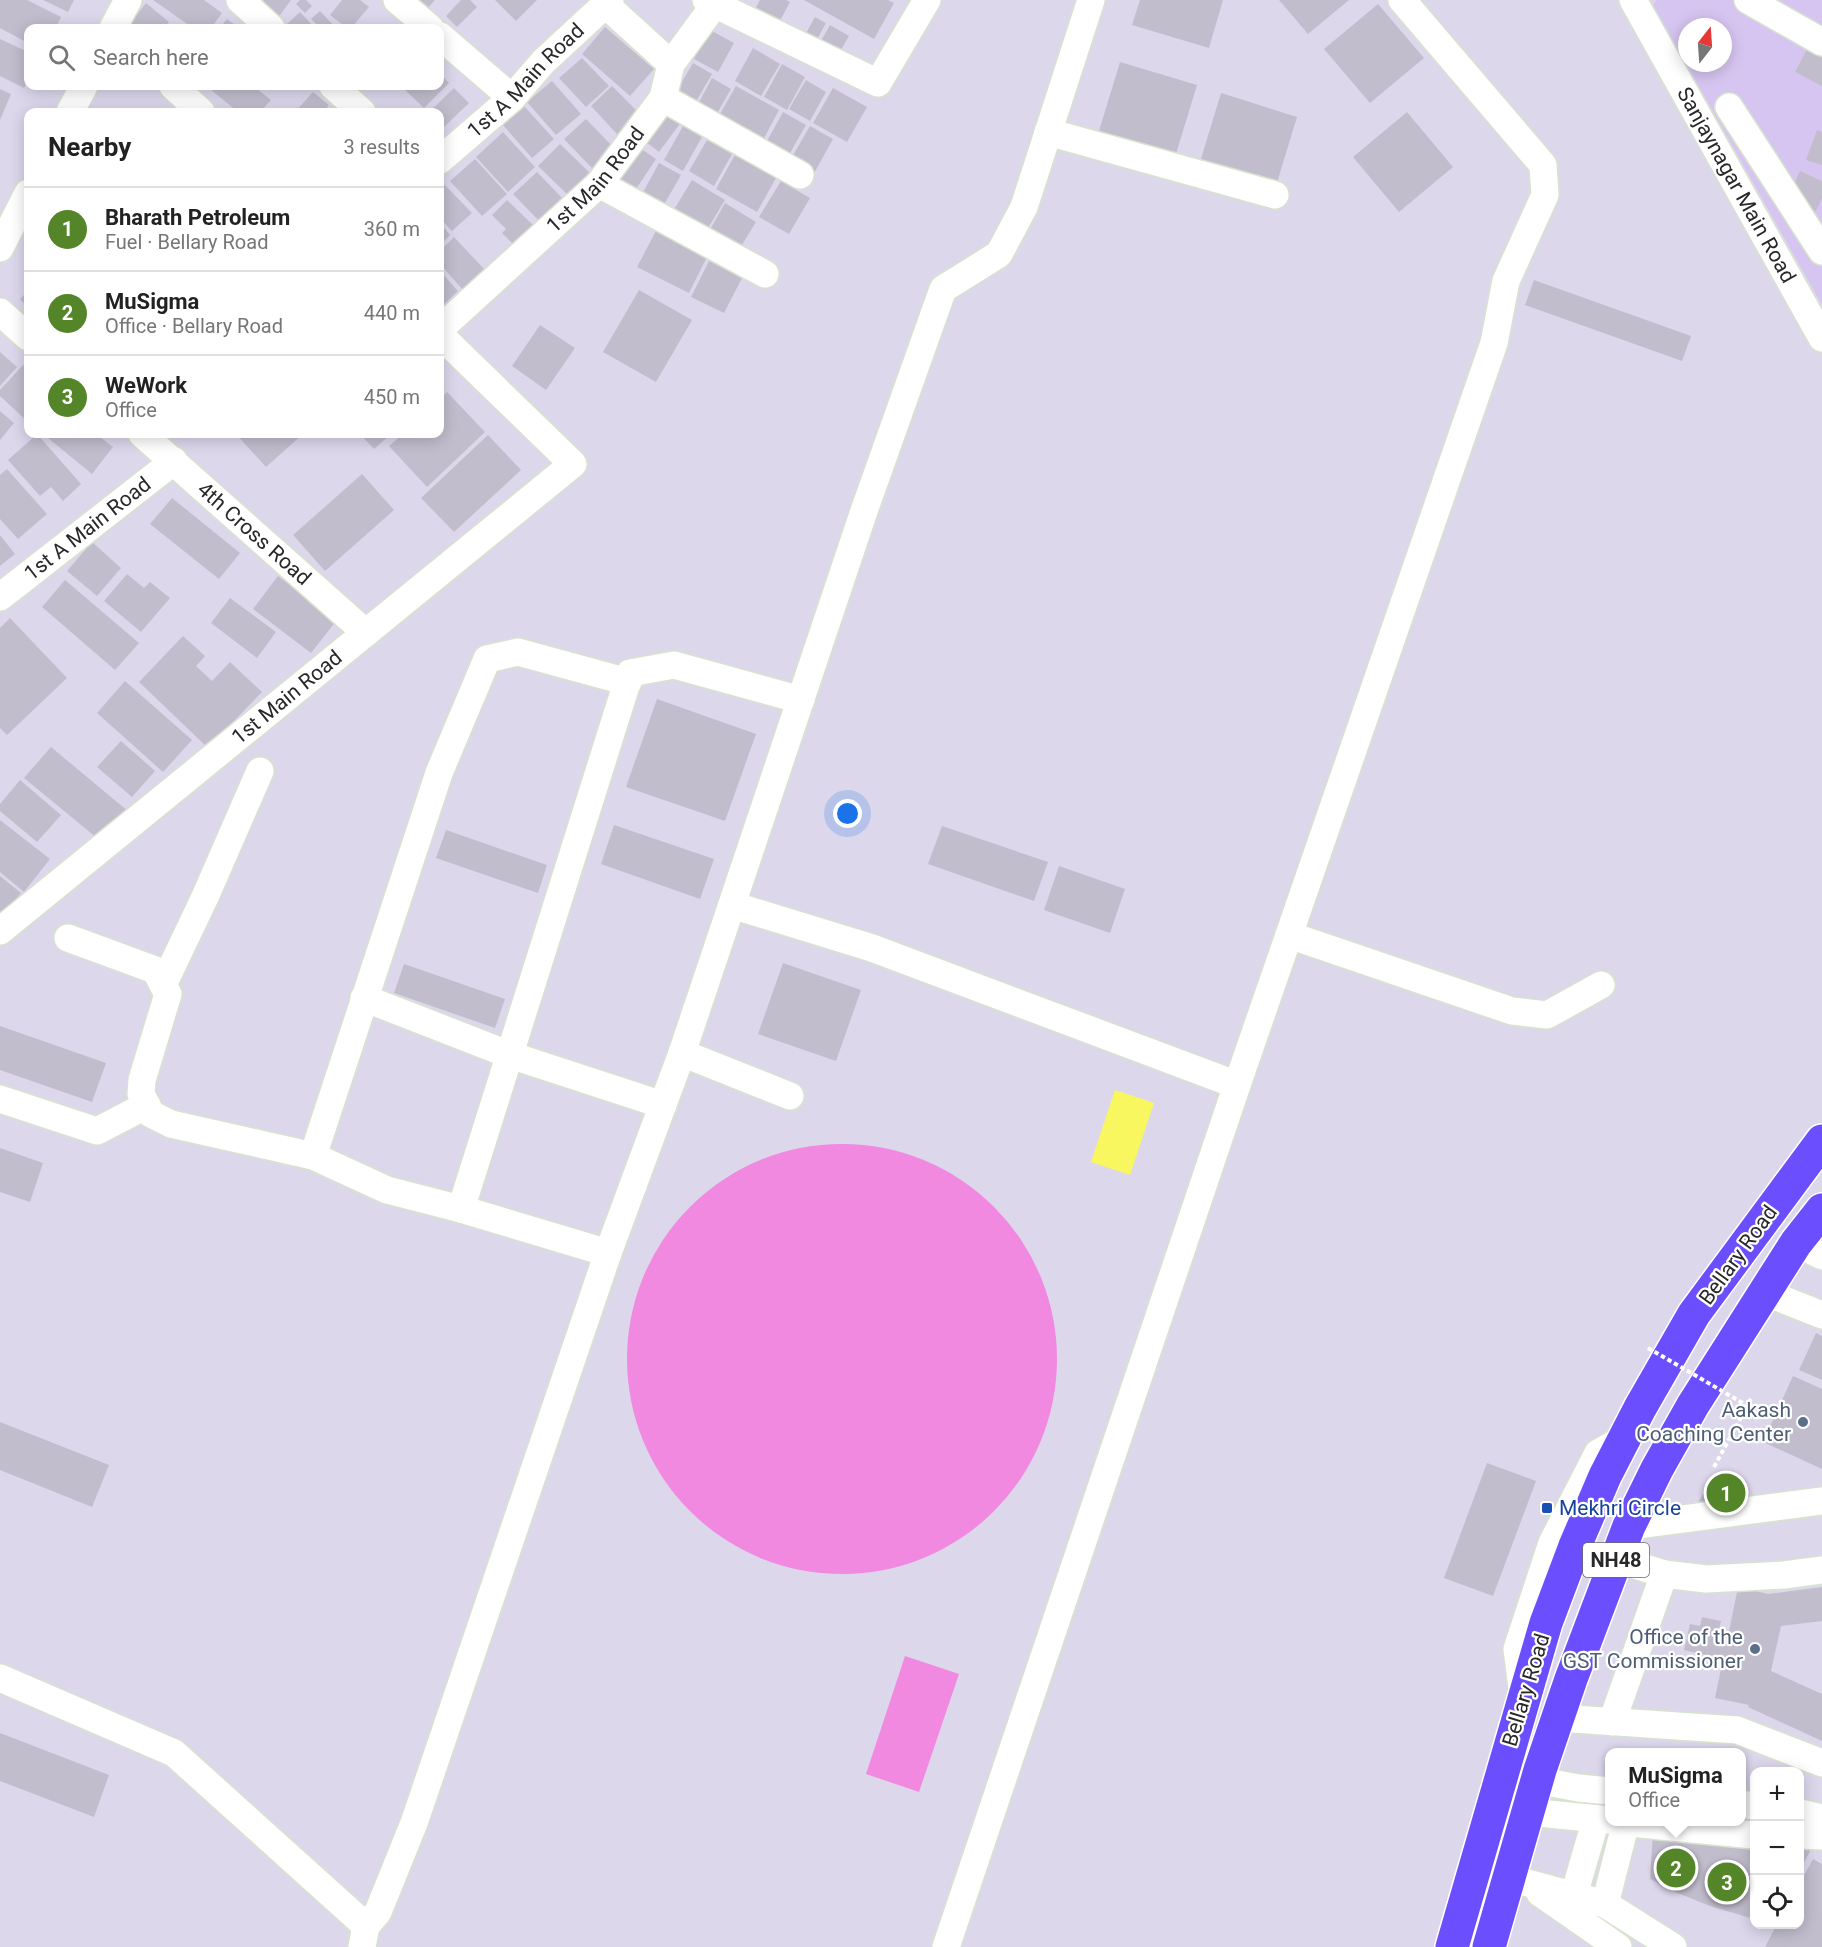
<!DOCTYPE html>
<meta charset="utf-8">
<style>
:root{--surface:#fff;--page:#f6f6f6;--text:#222;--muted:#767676;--line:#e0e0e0;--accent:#548529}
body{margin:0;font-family:Roboto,sans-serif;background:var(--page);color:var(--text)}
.controls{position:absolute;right:18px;bottom:18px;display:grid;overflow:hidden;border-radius:12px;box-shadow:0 3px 15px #0003}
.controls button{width:54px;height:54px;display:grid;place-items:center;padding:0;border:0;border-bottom:2px solid var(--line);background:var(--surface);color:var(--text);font:30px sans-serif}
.compass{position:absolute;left:1678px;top:18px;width:54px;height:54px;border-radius:50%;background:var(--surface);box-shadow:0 3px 15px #0003;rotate:17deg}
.you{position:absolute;left:848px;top:814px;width:21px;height:21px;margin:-15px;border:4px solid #fff;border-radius:50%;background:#1a73e8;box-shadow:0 0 0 9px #1a73e833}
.badge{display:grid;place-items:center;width:39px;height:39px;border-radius:50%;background:var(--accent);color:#fff;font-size:20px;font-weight:700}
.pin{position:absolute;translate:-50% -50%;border:3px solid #fff;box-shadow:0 2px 6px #0006}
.popup{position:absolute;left:1605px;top:1748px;width:141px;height:78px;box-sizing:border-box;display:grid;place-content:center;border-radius:12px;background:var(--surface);filter:drop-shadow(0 2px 4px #0005);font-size:20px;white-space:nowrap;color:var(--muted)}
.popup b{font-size:22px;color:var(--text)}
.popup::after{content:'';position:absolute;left:50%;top:100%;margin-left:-12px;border:12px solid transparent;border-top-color:var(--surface)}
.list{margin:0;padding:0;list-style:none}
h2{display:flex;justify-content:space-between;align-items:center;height:78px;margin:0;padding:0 24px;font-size:26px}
h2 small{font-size:20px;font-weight:400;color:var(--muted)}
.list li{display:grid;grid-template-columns:39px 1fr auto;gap:18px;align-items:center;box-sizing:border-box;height:84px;padding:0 24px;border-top:2px solid var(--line)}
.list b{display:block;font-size:22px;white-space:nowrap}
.list p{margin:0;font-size:20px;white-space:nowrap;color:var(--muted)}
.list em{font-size:20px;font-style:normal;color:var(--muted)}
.icon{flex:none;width:33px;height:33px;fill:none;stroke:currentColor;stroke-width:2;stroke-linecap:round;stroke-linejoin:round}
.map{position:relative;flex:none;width:1822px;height:1947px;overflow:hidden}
.search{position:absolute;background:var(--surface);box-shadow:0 3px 15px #0003;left:24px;top:24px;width:420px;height:66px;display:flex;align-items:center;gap:15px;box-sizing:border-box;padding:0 21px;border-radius:12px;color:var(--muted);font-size:22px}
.panel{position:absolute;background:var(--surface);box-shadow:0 3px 15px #0003;left:24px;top:108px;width:420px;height:330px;border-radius:12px}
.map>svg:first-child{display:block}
.education{fill:#d6c5f0;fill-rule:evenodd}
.pitch{fill:#f189e1}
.water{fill:#f8f760}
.building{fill:#c2bdcd}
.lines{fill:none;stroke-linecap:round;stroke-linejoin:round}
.minor-casing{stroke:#d7e3cd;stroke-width:30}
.highway-casing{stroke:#fff;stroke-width:36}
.path{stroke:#fff;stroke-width:4;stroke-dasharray:4.5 3;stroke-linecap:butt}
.minor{stroke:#fff;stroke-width:27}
.highway{stroke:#6b4fff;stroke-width:33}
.path-bridge{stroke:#fff;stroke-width:4;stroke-dasharray:4.5 3;stroke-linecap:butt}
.service-dot{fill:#5c6f8a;stroke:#fff;stroke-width:2}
.transit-dot{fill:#1a4fb4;stroke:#fff;stroke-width:2}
.labels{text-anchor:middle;stroke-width:4.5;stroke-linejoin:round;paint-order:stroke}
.shield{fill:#fff;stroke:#686868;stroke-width:1.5}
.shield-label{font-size:20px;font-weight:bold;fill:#282828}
.street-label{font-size:21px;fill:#282828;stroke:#fff}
.service-label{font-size:21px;fill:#4e5e75;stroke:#fff;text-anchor:end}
.transit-label{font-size:21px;fill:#164399;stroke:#fff;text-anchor:start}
</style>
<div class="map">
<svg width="1822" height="1947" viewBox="0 0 1822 1947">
<rect width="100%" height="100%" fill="#ddd7ec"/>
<path class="education" d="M 1656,0 L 1822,0 L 1822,305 L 1653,5 ZM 1687,27 L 1723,27 L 1723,63 L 1687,63 Z"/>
<path class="pitch" d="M627 1359a215 215 0 1 1 430 0a215 215 0 1 1-430 0Z
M 905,1656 L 959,1674 L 919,1792 L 866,1774 Z"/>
<path class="water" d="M 1115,1090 L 1154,1103 L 1130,1175 L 1091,1162 Z"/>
<path class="building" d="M 0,0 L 27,0 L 61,17 L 56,28 L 28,28 L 28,43 L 0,28 Z
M 43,0 L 74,0 L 68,12 Z
M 153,0 L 204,0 L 222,13 L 211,28 L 193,28 Z
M 264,0 L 291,0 L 278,18 L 260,5 Z
M 300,0 L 306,0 L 312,6 L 305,13 L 296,4 Z
M 342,0 L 360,0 L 369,7 L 351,28 L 347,28 L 330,15 Z
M 414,0 L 435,0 L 426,10 Z
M 461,0 L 470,0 L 477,7 L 457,27 L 446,16 Z
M 495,0 L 537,0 L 516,21 Z
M 760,0 L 786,0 L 790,2 L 776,28 L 752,15 Z
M 804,0 L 888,0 L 894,3 L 874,39 Z
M 1140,0 L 1223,0 L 1209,48 L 1132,25 Z
M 1279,0 L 1349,0 L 1308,34 Z
M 146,3 L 169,22 L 164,28 L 137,28 L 130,23 Z
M 1378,4 L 1424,58 L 1370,103 L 1324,49 Z
M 320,11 L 336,28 L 320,28 L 311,19 Z
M 300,12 L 315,28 L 289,28 L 286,25 Z
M 815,17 L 826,23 L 816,41 L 805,35 Z
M 227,19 L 239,28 L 220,28 Z
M 830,25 L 849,36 L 837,57 L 818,46 Z
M 605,27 L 654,69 L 630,96 L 582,54 Z
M 710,30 L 734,43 L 718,72 L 694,59 Z
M 0,39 L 28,52 L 28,80 L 24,88 L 0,76 Z
M 753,48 L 780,64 L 761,96 L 735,81 Z
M 1807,49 L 1822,57 L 1822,86 L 1795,72 Z
M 582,58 L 609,86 L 586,107 L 559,78 Z
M 1120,62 L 1197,85 L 1176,154 L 1099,131 Z
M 693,63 L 712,74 L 694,105 L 675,94 Z
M 782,64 L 805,77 L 787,110 L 764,97 Z
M 440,73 L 449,83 L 424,108 L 401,86 L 440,86 Z
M 712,78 L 731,89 L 715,117 L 697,106 Z
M 806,80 L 826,92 L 810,121 L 789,109 Z
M 552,81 L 581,114 L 556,135 L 527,102 Z
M 213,86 L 253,86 L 271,100 L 260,112 L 238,112 L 210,89 Z
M 612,86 L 639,113 L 617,134 L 591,106 Z
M 736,86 L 779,110 L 761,144 L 717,119 Z
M 454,88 L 469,103 L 444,127 L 440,122 L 440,112 L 429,112 Z
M 833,88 L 867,107 L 847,142 L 813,123 Z
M 0,89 L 11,94 L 0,120 Z
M 313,92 L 329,105 L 323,112 L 295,112 Z
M 1221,93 L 1297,117 L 1276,186 L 1200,162 Z
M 524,106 L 554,139 L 532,158 L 503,125 Z
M 663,107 L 682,121 L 659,152 L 641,138 Z
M 783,112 L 806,125 L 790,153 L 767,141 Z
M 1407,112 L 1453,167 L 1399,212 L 1353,157 Z
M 586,119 L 614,148 L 592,168 L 564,139 Z
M 683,126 L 702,137 L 683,171 L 664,160 Z
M 810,126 L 833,139 L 813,175 L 789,162 Z
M 1817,130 L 1822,132 L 1822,165 L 1806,160 Z
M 503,132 L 535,167 L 508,192 L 476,157 Z
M 707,140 L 732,154 L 714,186 L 689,171 Z
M 560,144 L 591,174 L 569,196 L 538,166 Z
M 640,148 L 656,159 L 632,195 L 615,184 Z
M 736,153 L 777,176 L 757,212 L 716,189 Z
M 475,159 L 507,194 L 482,216 L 450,181 Z
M 659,163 L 681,175 L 662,208 L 641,196 Z
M 1800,171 L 1822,181 L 1822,198 L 1816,211 L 1788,198 Z
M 537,172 L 567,203 L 544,226 L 513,194 Z
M 440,180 L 472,213 L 452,231 L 440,218 Z
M 692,180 L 725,200 L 705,233 L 672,213 Z
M 781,181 L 810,198 L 789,234 L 759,217 Z
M 507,200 L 533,225 L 513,244 L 502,233 L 506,229 L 492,215 Z
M 725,203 L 756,222 L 737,253 L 707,235 Z
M 440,223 L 450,235 L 440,245 Z
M 657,229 L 708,255 L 689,293 L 637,267 Z
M 454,237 L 485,270 L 463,290 L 440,264 L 440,251 Z
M 709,261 L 742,278 L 724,313 L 691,297 Z
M 440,271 L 458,291 L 440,308 Z
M 1534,280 L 1691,336 L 1682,361 L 1525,305 Z
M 639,290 L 692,320 L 656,382 L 603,352 Z
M 28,291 L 28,308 L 20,299 Z
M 540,325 L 575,348 L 546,390 L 512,366 Z
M 0,352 L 17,367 L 0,386 Z
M 23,365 L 28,370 L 28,422 L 0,396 L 0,390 Z
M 447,392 L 485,432 L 427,487 L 389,446 L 403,434 L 440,434 L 440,399 Z
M 0,411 L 14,423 L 0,440 Z
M 37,434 L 81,484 L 63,501 L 51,487 L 40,496 L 8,460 Z
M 43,434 L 96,434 L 113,447 L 92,474 Z
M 236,434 L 303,434 L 266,467 Z
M 360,434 L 391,434 L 374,449 Z
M 488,435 L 521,470 L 454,532 L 421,498 Z
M 7,469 L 47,514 L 18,539 L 0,519 L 0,475 Z
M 362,474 L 394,510 L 325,571 L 293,535 Z
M 172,498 L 240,553 L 219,579 L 150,524 Z
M 0,535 L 15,554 L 0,566 Z
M 92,542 L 121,568 L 97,596 L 67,571 Z
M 127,574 L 144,588 L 150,582 L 170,598 L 141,632 L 104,601 Z
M 278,576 L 337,620 L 311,653 L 253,609 Z
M 65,580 L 139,643 L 115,670 L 42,607 Z
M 230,598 L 276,632 L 257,658 L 211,623 Z
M 10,618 L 67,678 L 7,735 L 0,728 L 0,628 Z
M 183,636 L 205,656 L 196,666 L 212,681 L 230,662 L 262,692 L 208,748 L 139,682 Z
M 125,681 L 192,740 L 163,772 L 97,713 Z
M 657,699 L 756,734 L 725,821 L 626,787 Z
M 121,741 L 155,771 L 132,797 L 97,767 Z
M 51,747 L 129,812 L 103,843 L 24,778 Z
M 20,780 L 61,815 L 37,842 L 0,811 L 0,804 Z
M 0,820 L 50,859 L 24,892 L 0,872 Z
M 614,825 L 714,859 L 700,899 L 601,864 Z
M 942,826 L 1048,862 L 1034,901 L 928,864 Z
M 446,830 L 547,865 L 538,893 L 436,858 Z
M 1059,866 L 1125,889 L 1110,933 L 1044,910 Z
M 0,876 L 21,893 L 0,918 Z
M 783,963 L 861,990 L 836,1061 L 758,1034 Z
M 404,964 L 505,999 L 495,1028 L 394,993 Z
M 0,1026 L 106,1063 L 92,1102 L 0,1070 Z
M 0,1148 L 43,1163 L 30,1202 L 0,1192 Z
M 1816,1333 L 1822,1336 L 1822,1380 L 1799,1370 Z
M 1793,1376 L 1822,1389 L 1822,1469 L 1763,1442 Z
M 0,1422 L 109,1465 L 92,1507 L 0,1470 Z
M 1487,1463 L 1536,1481 L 1493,1596 L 1444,1578 Z
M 1717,1472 L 1746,1481 L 1745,1504 L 1695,1507 Z
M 1738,1587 L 1768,1594 L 1822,1587 L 1822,1621 L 1781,1626 L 1771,1671 L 1822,1694 L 1822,1741 L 1748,1707 L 1749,1705 L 1715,1698 L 1723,1659 L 1684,1650 L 1690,1624 L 1700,1626 L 1702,1617 L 1721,1621 L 1718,1634 L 1728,1636 Z
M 0,1733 L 109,1775 L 94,1817 L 0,1781 Z
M 1653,1832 L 1754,1838 L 1754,1919 L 1710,1906 L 1680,1894 L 1650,1879 Z
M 1800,1841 L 1815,1842 L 1800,1870 Z
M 1813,1859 L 1822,1864 L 1822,1947 L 1765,1947 L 1777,1924 L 1800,1924 L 1800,1883 Z"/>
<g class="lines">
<g class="minor-casing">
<g id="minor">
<path d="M 240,0 L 271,28"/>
<path d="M 397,0 L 430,28"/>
<path d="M 706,0 L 878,83 L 927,0"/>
<path id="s1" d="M 1633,0 L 1822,338"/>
<path d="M 1748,0 L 1822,42"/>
<path d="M 606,5 L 671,64"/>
<path d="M 113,28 L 128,0"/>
<path d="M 440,36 L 512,98"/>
<path d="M 173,86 L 201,112"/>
<path d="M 333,86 L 362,112"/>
<path d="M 663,98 L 800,175"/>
<path d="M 1729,107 L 1822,251"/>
<path d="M 70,112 L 84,86"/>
<path d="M 1048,132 L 1275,195"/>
<path id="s2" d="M 440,160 L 512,98 L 543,62 L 610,0"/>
<path d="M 599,184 L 765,274"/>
<path d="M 0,248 L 28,193"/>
<path d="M 0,312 L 28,337"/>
<path id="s3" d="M 440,329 L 599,184 L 663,98 L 671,64 L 715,4"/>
<path id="s4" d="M 142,434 L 366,633"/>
<path id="s5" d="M 0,597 L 174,461"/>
<path d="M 732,905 L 872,948 L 1237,1085"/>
<path id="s6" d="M 0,931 L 573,464 L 440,335"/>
<path d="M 1289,935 L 1512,1011 L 1547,1015 L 1601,985"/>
<path d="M 68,938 L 155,970 L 168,994 L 142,1080 L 141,1094 L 151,1114 L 171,1124 L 313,1156 L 387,1190 L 461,1209 L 608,1253 L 414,1823 L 378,1912 L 366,1926 L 362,1947"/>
<path d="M 163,985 L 205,897 L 260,771"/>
<path d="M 364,998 L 510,1055 L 663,1105"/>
<path d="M 682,1053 L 790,1096"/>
<path d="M 0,1099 L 97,1131 L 147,1105"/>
<path d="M 313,1156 L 439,773 L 487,659 L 518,652 L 628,682"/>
<path d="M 461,1209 L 630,673 L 674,665 L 801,700"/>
<path d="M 1796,1243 L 1822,1256"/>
<path d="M 608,1253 L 682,1053 L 864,511 L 943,289 L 999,254 L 1024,207 L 1091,0"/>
<path d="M 1764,1292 L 1822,1315"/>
<path d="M 1629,1526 L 1822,1501"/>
<path d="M 1664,1574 L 1706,1579 L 1784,1575 L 1822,1570"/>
<path d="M 0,1678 L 174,1753 L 366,1926"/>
<path d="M 1523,1695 L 1517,1649 L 1552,1543 L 1598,1453 L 1625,1438"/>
<path d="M 1558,1718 L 1737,1730 L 1822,1763"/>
<path d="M 1612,1722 L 1664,1574 L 1616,1559"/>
<path d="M 1537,1780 L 1578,1788 L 1610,1791"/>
<path d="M 1742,1804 L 1754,1806"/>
<path d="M 1528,1812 L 1610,1820"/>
<path d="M 1800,1813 L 1822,1818"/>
<path d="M 1620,1822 L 1754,1835"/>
<path d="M 1800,1835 L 1822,1836"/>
<path d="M 1524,1882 L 1605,1904 L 1673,1947"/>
<path d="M 1540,1893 L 1618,1947"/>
<path d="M 1574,1895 L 1596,1819"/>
<path d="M 1605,1904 L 1626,1822"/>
<path d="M 946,1947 L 1237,1085 L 1494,343 L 1506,281 L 1545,195 L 1543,165 L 1402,0"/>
</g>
</g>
<g class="highway-casing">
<path id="highway" d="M 1452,1947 L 1546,1623 L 1575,1546 L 1605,1476 L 1640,1408 L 1694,1314 L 1822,1141
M 1489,1947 L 1540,1770 L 1571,1679 L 1629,1526 L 1657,1469 L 1693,1405 L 1796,1243 L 1822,1210"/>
</g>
<path class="path" d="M 1714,1467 L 1751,1399"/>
<use href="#minor" class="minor"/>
<use href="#highway" class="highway"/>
<path class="path-bridge" d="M 1648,1348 L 1748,1406"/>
</g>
<g class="service-dot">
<circle cx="1803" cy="1422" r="6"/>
<circle cx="1755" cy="1649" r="6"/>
</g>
<rect class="transit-dot" x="1541" y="1502" width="12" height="12" rx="3"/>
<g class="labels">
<rect class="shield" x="1583" y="1543" width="66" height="34" rx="4.5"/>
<g class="shield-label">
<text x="1616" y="1567">NH48</text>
</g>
<g class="street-label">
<text dy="7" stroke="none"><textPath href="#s2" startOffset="117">1st A Main Road</textPath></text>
<text dy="7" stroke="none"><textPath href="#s3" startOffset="216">1st Main Road</textPath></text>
<text dy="7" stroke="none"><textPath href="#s1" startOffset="212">Sanjaynagar Main Road</textPath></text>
<text dy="7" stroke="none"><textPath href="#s5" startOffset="111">1st A Main Road</textPath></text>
<text dy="7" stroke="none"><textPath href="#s4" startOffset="150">4th Cross Road</textPath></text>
<text dy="7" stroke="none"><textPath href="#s6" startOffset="370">1st Main Road</textPath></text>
<text transform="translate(1738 1255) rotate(-54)" y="7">Bellary Road</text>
<text transform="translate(1526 1690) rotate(-73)" y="7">Bellary Road</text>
</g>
<g class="service-label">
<text x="1791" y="1417">Aakash<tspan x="1791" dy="24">Coaching Center</tspan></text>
<text x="1743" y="1644">Office of the<tspan x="1743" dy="24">GST Commissioner</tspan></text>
</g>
<g class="transit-label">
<text x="1559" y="1515">Mekhri Circle</text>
</g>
</g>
</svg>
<div class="controls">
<button>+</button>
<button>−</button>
<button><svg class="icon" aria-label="locate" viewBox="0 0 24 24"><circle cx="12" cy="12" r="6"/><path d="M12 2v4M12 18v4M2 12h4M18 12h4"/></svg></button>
</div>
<svg class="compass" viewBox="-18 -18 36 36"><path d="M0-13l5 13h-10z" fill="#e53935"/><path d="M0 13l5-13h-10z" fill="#767676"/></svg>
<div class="you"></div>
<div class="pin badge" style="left:1726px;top:1493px">1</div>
<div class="pin badge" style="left:1676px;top:1868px">2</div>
<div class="popup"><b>MuSigma</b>Office</div>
<div class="pin badge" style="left:1727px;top:1882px">3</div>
<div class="search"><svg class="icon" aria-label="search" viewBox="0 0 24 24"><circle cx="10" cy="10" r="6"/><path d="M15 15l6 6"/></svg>Search here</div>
<section class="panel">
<h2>Nearby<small>3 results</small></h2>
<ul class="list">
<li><span class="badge">1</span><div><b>Bharath Petroleum</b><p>Fuel · Bellary Road</p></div><em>360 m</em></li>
<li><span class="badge">2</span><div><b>MuSigma</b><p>Office · Bellary Road</p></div><em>440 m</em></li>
<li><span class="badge">3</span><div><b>WeWork</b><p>Office</p></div><em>450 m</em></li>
</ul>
</section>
</div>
